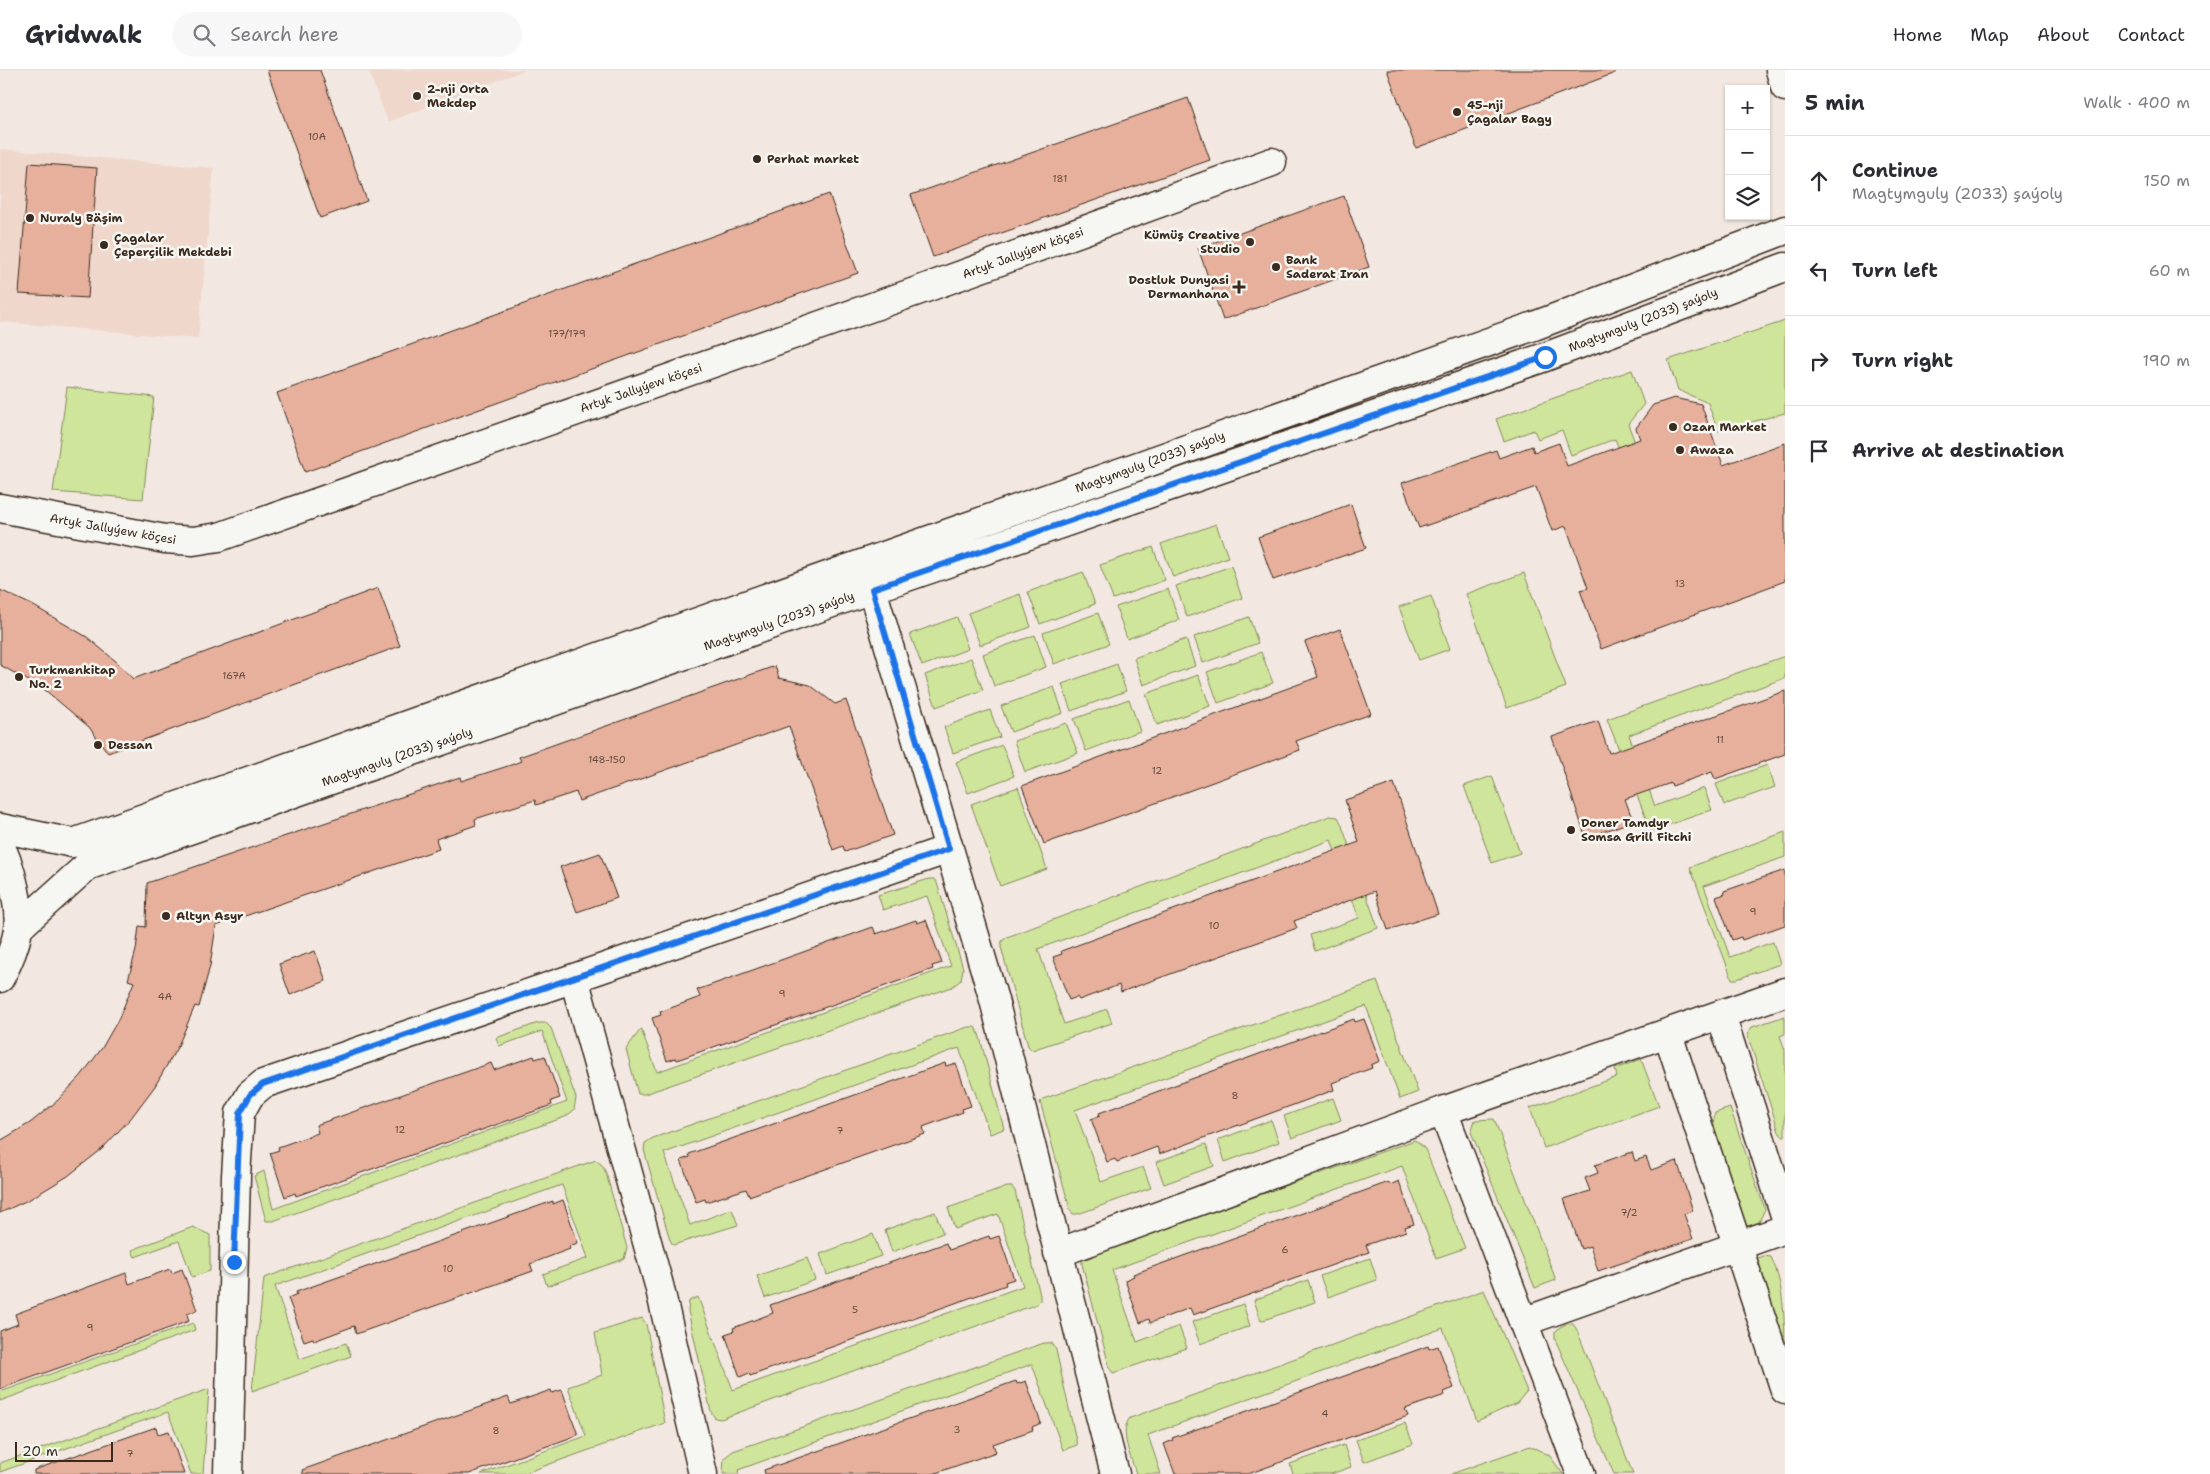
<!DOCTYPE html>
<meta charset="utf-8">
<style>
:root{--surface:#fff;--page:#f7f7f7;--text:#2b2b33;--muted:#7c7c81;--line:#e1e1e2}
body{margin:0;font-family:"Shantell Sans",sans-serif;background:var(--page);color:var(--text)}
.controls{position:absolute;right:15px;top:15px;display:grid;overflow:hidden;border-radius:0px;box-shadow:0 1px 4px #0004}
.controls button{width:45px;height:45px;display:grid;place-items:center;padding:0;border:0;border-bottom:1px solid var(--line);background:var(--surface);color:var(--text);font:25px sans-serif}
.scale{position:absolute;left:15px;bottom:12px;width:98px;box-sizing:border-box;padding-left:5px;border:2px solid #3b2a1e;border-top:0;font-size:14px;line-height:18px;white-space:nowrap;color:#3b2a1e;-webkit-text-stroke:4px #f6f6f2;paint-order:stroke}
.stop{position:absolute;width:15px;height:15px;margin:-11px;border:4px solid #1a73e8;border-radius:50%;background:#fff}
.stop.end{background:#1a73e8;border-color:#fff;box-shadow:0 1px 5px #0008}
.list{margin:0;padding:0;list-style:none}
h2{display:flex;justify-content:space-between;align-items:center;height:65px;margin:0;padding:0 20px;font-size:21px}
h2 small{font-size:16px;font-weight:400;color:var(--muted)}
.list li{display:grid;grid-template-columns:32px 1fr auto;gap:15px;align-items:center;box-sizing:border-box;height:90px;padding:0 20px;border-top:1px solid var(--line)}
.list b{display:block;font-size:19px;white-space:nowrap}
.list p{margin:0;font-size:16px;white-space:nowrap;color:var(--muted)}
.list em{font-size:16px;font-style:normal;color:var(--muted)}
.icon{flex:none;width:28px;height:28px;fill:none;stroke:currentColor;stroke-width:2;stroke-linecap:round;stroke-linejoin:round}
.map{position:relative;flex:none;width:1785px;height:1404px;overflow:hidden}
header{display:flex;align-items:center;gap:30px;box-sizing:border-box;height:70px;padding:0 25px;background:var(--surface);border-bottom:1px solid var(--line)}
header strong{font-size:24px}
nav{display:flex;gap:28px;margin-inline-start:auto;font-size:18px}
.search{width:350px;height:45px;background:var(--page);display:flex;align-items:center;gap:12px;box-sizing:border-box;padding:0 18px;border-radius:28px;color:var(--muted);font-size:19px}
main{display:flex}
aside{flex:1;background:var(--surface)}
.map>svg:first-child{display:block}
.built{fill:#efd7cc}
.green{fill:#cee59b;stroke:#84885c}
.building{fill:#e7b09c;stroke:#3b2a1e}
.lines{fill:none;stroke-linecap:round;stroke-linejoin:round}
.street-casing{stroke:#3b2a1e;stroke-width:31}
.secondary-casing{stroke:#3b2a1e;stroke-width:31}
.street{stroke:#f6f6f2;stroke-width:28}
.secondary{stroke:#f6f6f2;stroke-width:28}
.route{stroke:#1a73e8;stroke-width:6}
.poi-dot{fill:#3b2a1e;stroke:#f6f6f2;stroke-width:2}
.labels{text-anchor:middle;stroke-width:5;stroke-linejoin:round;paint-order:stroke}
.number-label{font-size:10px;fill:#664c3e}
.poi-label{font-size:12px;font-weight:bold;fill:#3b2a1e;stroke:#f6f6f2;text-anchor:start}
.street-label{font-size:12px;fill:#3b2a1e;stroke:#f6f6f2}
</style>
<header>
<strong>Gridwalk</strong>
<div class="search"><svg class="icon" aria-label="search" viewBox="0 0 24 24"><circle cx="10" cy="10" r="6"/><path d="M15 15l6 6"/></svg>Search here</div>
<nav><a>Home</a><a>Map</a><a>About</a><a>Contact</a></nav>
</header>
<main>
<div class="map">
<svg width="1785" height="1404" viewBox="0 0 1785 1404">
<rect width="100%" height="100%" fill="#f3e8e1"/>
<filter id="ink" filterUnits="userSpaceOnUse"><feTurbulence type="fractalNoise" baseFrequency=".02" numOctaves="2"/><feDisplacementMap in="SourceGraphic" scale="10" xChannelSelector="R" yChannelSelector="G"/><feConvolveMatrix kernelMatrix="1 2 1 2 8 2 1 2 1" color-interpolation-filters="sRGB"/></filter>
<g filter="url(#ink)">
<path class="built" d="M 368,0 L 525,0 L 388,52 Z
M 0,79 L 214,98 L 198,269 L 0,252 Z"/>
<path class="green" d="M 1785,251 L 1785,343 L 1718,361 L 1708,333 L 1678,320 L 1668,290 Z
M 1632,300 L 1644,334 L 1628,354 L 1636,375 L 1620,381 L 1615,369 L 1571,385 L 1562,360 L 1538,369 L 1534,360 L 1504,371 L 1496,349 Z
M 67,317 L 154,327 L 143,429 L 53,422 Z
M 1216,454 L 1228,487 L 1173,507 L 1161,474 Z
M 1153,477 L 1165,510 L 1113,529 L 1100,495 Z
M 1231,496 L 1242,528 L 1187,547 L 1176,516 Z
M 1083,502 L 1095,534 L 1040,554 L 1028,522 Z
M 1524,503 L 1566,617 L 1507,638 L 1466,524 Z
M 1168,519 L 1179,550 L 1127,569 L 1116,537 Z
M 1020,524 L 1031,557 L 980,575 L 968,543 Z
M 1431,526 L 1450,579 L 1419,590 L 1399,537 Z
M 1098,543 L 1109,574 L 1054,594 L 1043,563 Z
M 957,547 L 968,579 L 922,596 L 910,564 Z
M 1249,547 L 1258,573 L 1203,593 L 1194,567 Z
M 1035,565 L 1046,597 L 994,616 L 983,584 Z
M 1186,569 L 1195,596 L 1143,615 L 1134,588 Z
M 1261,582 L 1273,613 L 1218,633 L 1207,602 Z
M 1785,586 L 1785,608 L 1629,665 L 1655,736 L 1704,718 L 1712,740 L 1651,761 L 1607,649 Z
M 971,588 L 983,620 L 936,637 L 925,605 Z
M 1117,594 L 1126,621 L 1071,641 L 1062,614 Z
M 1198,605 L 1210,636 L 1157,655 L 1146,624 Z
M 1054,617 L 1063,643 L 1011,662 L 1001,636 Z
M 1129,629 L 1140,661 L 1086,681 L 1074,649 Z
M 990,640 L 1000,667 L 953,683 L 944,657 Z
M 1066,653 L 1078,683 L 1025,702 L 1014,671 Z
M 1002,675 L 1014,706 L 968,723 L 956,692 Z
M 1767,695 L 1775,717 L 1724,735 L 1716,714 Z
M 1492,706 L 1520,783 L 1492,793 L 1464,716 Z
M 1018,717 L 1047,799 L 1000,816 L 971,734 Z
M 1330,746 L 1338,747 L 1341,753 L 1378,858 L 1315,881 L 1310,865 L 1359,848 L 1331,770 L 1038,879 L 1064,954 L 1107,939 L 1112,953 L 1032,980 L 1028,976 L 1001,877 L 1002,871 L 1007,867 Z
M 1785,762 L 1785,787 L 1704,816 L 1730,887 L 1773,872 L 1780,894 L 1737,909 L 1732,909 L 1690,797 Z
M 929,809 L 934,809 L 937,813 L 963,898 L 961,910 L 952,917 L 645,1024 L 638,1024 L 626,979 L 641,959 L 657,1002 L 951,896 L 927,826 L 883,840 L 878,825 Z
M 1377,911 L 1418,1022 L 1400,1029 L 1366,936 L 1075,1040 L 1101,1112 L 1143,1097 L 1151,1118 L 1078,1144 L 1073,1144 L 1070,1139 L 1041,1035 L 1040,1032 L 1043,1029 Z
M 1785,946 L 1785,964 L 1780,966 L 1785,980 L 1785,1066 L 1782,1066 L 1779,1062 L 1748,967 L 1749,961 L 1752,957 Z
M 538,953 L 546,953 L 551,958 L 576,1028 L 574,1040 L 565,1047 L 273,1151 L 266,1151 L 254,1106 L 264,1101 L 273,1139 L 567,1032 L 542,961 L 499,976 L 496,968 Z
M 968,957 L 975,957 L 979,964 L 1004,1059 L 990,1064 L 959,978 L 664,1083 L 690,1155 L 732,1139 L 738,1155 L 673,1175 L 670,1170 L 644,1080 L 645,1073 L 653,1068 Z
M 1641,989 L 1659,1036 L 1544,1078 L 1530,1038 L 1617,1007 L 1615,999 Z
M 1333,1028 L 1341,1050 L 1292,1068 L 1284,1046 Z
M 1730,1038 L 1765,1139 L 1759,1152 L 1748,1156 L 1742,1153 L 1710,1071 L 1715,1043 Z
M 1494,1049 L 1556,1210 L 1535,1218 L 1471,1062 L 1475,1050 Z
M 1271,1050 L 1279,1072 L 1225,1092 L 1218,1070 Z
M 1415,1070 L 1425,1079 L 1465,1178 L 1436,1188 L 1402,1096 L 1112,1200 L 1137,1272 L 1179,1256 L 1187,1278 L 1113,1303 L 1110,1299 L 1082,1194 L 1082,1189 L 1086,1186 Z
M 1206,1074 L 1214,1096 L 1164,1114 L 1156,1092 Z
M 596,1090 L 602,1095 L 606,1103 L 627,1178 L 624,1189 L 547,1216 L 543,1204 L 588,1188 L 562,1115 L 275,1216 L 300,1289 L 346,1273 L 351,1286 L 252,1321 L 264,1208 Z
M 1007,1117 L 1012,1117 L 1015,1121 L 1040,1225 L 1040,1231 L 1037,1234 L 721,1349 L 715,1348 L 711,1342 L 688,1241 L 689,1231 L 698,1227 L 733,1320 L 1023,1216 L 998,1144 L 955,1159 L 948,1138 Z
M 935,1142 L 943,1163 L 892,1182 L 885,1160 Z
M 193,1157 L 210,1165 L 210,1201 L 192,1207 L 179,1171 L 135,1187 L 132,1180 Z
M 873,1164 L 881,1186 L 827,1205 L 820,1184 Z
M 1764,1186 L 1771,1187 C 1785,1216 1785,1258 1785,1291 L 1753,1194 L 1758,1188 Z
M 807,1188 L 815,1210 L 765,1228 L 757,1206 Z
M 1370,1188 L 1377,1210 L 1328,1227 L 1320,1206 Z
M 1308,1210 L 1315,1232 L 1261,1251 L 1254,1230 Z
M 1484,1220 L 1527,1321 L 1517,1333 L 1477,1351 L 1443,1258 L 1148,1365 L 1161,1404 L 1136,1404 C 1132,1389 1118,1361 1130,1348 Z
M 1243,1234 L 1250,1256 L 1200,1274 L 1192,1252 Z
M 642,1248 L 646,1254 L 665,1353 L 522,1404 L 481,1404 L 586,1366 L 568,1317 L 602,1305 L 595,1263 Z
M 193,1253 L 195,1260 L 0,1331 L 0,1322 Z
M 1566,1254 L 1573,1254 L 1577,1260 L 1633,1404 L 1614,1404 L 1555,1269 L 1555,1262 L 1560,1257 Z
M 1044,1273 L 1052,1273 L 1056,1280 L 1077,1375 L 1063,1380 L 1032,1294 L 738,1400 L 739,1404 L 723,1404 L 724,1388 L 733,1381 Z
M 209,1319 L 203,1404 L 191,1404 L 168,1342 L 0,1402 L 0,1393 Z
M 1405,1353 L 1413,1374 L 1364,1392 L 1356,1370 Z
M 1344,1375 L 1351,1397 L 1331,1404 L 1293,1404 L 1290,1394 Z
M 1530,1376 L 1549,1385 L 1563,1404 L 1451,1404 Z"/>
<path class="building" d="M 267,0 L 320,0 L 367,131 L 320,148 Z
M 1387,0 L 1615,0 L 1615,3 L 1416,78 Z
M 1188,28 L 1210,90 L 933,187 L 911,125 Z
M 29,93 L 97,98 L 88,228 L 19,224 Z
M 829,124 L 858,203 L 305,402 L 277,323 Z
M 1344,126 L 1369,197 L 1223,250 L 1198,178 Z
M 1674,328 L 1701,334 L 1723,395 L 1785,373 L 1785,511 L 1601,579 L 1580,520 L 1588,518 L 1566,456 L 1552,461 L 1536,417 L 1419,458 L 1402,413 L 1496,380 L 1499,388 L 1532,376 L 1534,382 L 1559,373 L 1567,396 L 1640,369 L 1636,358 L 1653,335 Z
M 1351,434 L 1366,478 L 1273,510 L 1258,467 Z
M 378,518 L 400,576 L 108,683 L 89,657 L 45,620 L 0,595 L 0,520 L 32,535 L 87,567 L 118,593 L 133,609 Z
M 1340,559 L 1371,644 L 1296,671 L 1300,680 L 1044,774 L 1022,716 L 1318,607 L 1305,572 Z
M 775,596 L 779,608 L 810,615 L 835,634 L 846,630 L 893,765 L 845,782 L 843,776 L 833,780 L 789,656 L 579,731 L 576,722 L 536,735 L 535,730 L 475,749 L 476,755 L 436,769 L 439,779 L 216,856 L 210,896 L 199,937 L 195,936 L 178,976 L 155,1016 L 131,1048 L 102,1079 L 68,1106 L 30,1129 L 0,1143 L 0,1071 L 30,1053 L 57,1031 L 81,1006 L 102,978 L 119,948 L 134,912 L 128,910 L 136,880 L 139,856 L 146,857 L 147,813 L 460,707 L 461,711 L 511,695 L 521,691 L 519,687 Z
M 1785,621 L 1785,684 L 1715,709 L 1712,702 L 1672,716 L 1671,713 L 1625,729 L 1633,751 L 1586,768 L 1552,667 L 1598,651 L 1609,683 Z
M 1394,713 L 1438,844 L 1388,860 L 1375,821 L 1294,851 L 1297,858 L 1121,922 L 1119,915 L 1079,930 L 1077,927 L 1069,930 L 1053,887 L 1062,884 L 1061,881 L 1359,772 L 1345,730 Z
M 600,783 L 617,828 L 577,842 L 560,797 Z
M 1785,800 L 1785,855 L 1742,870 L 1741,867 L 1732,870 L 1716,827 L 1725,824 L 1724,821 Z
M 916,850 L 917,853 L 926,850 L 942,893 L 932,896 L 933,899 L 677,990 L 676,988 L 667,991 L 652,948 L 661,945 L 660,942 L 700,927 L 697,920 L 873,857 L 876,864 Z
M 315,881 L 326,911 L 290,925 L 279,894 Z
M 1354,949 L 1355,952 L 1364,949 L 1380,991 L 1371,995 L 1372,998 L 1332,1013 L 1334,1020 L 1160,1084 L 1157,1077 L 1117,1092 L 1115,1089 L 1107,1092 L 1091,1049 L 1100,1046 L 1099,1043 Z
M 534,986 L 535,989 L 545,986 L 560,1028 L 551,1031 L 552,1035 L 296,1126 L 295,1123 L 285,1127 L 270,1083 L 279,1080 L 278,1077 L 318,1063 L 316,1055 L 491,993 L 494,1000 Z
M 945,993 L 946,996 L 956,993 L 971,1036 L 962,1039 L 963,1042 L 923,1057 L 925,1064 L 749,1126 L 746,1119 L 706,1132 L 705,1129 L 696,1132 L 681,1090 L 690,1087 L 689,1084 Z
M 1632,1082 L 1635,1091 L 1646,1087 L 1651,1100 L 1677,1091 L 1693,1141 L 1684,1144 L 1693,1169 L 1598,1201 L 1590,1176 L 1581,1179 L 1564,1129 L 1590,1121 L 1585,1108 L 1598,1103 L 1595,1095 Z
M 1399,1111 L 1414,1154 L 1405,1157 L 1406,1161 L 1366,1175 L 1369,1182 L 1193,1245 L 1190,1238 L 1150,1253 L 1149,1249 L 1140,1253 L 1125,1210 L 1134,1206 L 1133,1204 L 1389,1112 L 1390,1115 Z
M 563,1130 L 578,1173 L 569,1176 L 570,1179 L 530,1194 L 533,1201 L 356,1264 L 354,1256 L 314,1271 L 313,1268 L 304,1271 L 288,1228 L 297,1224 L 296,1222 L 553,1131 L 553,1134 Z
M 989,1166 L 990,1169 L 999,1166 L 1014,1209 L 1005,1212 L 1006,1215 L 750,1306 L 749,1303 L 740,1307 L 725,1264 L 734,1261 L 733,1258 L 773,1243 L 770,1235 L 946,1173 L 949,1180 Z
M 170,1199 L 172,1203 L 182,1199 L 197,1240 L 187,1244 L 189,1251 L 0,1319 L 0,1261 L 18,1254 L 15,1244 L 126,1203 L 129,1214 Z
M 1428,1276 L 1429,1279 L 1438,1276 L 1454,1318 L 1444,1322 L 1445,1325 L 1405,1339 L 1408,1346 L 1248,1404 L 1175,1404 L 1164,1374 L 1173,1370 L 1172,1368 Z
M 1016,1311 L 1017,1314 L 1026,1311 L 1041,1353 L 1032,1357 L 1033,1360 L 993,1374 L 996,1382 L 933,1404 L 765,1404 L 764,1400 Z
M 551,1320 L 552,1323 L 562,1320 L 578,1365 L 469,1404 L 303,1404 L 302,1400 L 508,1327 L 511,1334 Z
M 156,1357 L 158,1364 L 169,1361 L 184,1404 L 34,1404 L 34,1400 Z"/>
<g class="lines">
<g class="street-casing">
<path id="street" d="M 1780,0 L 1785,17
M 0,438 L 165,469 L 193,471 L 219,467 L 923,219 L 1272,92
M 872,519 L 994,930 L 1115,1404
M 1721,945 L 1785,1145
M 1668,964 L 1785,1320
M 1443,1041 L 1785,922
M 1058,1183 L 1443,1041 L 1581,1404
M 1523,1252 L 1785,1159
M 228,1404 L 236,1106 L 240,1043 L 250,1025 L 263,1014 L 574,908
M 703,1404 L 659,1215 L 574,908 L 949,779"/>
</g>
<g class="secondary-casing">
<path id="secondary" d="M 0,758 L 73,773 L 1534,256 L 1785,160
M 0,776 C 11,795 21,839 18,860 C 15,878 8,893 0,908
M 18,858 L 87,796 L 872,519 L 1545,287 L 1785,197"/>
</g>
<use href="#street" class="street"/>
<use href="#secondary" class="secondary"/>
</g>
</g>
<g class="lines" filter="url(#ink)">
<path class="route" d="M 234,1192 L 240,1043 L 250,1025 L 263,1014 L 949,779 L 872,519 L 1545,287"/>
</g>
<g class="poi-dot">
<circle cx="417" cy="26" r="5"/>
<circle cx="1457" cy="42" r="5"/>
<circle cx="757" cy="89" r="5"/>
<circle cx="30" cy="148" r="5"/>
<circle cx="1250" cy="172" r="5"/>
<circle cx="104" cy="175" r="5"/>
<circle cx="1276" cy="197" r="5"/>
<path d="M1236.5 209.5h5v5h5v5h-5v5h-5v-5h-5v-5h5z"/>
<circle cx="1673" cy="357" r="5"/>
<circle cx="1680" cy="380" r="5"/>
<circle cx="19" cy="607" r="5"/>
<circle cx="98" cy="675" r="5"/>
<circle cx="1571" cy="760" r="5"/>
<circle cx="166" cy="846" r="5"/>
</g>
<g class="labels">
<g class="number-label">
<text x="317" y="70">10А</text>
<text x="1060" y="112">181</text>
<text x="567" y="267">177/179</text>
<text x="1680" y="517">13</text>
<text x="234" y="609">167A</text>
<text x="1720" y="673">11</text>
<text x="607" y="693">148-150</text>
<text x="1157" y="704">12</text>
<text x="1753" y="845">9</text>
<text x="1214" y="859">10</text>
<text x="782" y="927">9</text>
<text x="165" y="930">4A</text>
<text x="1235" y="1029">8</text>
<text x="400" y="1063">12</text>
<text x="840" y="1064">7</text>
<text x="1629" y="1146">7/2</text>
<text x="1285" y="1183">6</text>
<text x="448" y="1202">10</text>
<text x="855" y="1243">5</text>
<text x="90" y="1261">9</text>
<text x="1325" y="1347">4</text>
<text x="957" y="1363">3</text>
<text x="496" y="1364">8</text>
<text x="130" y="1387">7</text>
</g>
<g class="poi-label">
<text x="427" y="23">2-nji Orta<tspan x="427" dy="14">Mekdep</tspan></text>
<text x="1467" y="39">45-nji<tspan x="1467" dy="14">Çagalar Bagy</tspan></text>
<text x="767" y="93">Perhat market</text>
<text x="40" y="152">Nuraly Bäşim</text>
<text x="1240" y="169" text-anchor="end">Kümüş Creative<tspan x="1240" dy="14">Studio</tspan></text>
<text x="114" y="172">Çagalar<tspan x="114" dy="14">Çeperçilik Mekdebi</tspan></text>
<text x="1286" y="194">Bank<tspan x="1286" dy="14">Saderat Iran</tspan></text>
<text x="1229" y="214" text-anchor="end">Dostluk Dunyasi<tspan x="1229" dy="14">Dermanhana</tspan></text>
<text x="1683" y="361">Ozan Market</text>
<text x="1690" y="384">Awaza</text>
<text x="29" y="604">Turkmenkitap<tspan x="29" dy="14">No. 2</tspan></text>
<text x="108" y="679">Dessan</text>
<text x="1581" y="757">Doner Tamdyr<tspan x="1581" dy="14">Somsa Grill Fitchi</tspan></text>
<text x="176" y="850">Altyn Asyr</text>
</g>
<g class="street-label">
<text transform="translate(1023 183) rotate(-20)" y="4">Artyk Jallyýew köçesi</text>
<text transform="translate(1643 250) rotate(-21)" y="4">Magtymguly (2033) şaýoly</text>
<text transform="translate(641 318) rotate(-19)" y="4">Artyk Jallyýew köçesi</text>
<text transform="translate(1150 392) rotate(-20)" y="4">Magtymguly (2033) şaýoly</text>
<text transform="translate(113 459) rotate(10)" y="4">Artyk Jallyýew köçesi</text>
<text transform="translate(779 551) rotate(-19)" y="4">Magtymguly (2033) şaýoly</text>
<text transform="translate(397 687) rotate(-19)" y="4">Magtymguly (2033) şaýoly</text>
</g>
</g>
</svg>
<div class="controls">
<button>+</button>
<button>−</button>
<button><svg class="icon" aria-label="layers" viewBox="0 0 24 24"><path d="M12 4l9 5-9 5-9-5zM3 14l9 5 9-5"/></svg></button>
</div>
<div class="scale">20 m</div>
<div class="stop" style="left:1545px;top:287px"></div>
<div class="stop end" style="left:234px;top:1192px"></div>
</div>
<aside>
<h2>5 min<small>Walk · 400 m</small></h2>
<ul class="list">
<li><svg class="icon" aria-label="ahead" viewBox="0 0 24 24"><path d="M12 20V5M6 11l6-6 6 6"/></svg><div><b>Continue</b><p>Magtymguly (2033) şaýoly</p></div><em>150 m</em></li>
<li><svg class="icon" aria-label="left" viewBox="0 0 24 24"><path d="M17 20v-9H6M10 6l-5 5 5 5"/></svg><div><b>Turn left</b></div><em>60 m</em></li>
<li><svg class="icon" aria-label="right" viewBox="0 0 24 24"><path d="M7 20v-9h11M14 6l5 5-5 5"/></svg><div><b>Turn right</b></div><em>190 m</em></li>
<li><svg class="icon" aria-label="arrive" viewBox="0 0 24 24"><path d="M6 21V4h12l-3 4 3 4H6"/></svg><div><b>Arrive at destination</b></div></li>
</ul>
</aside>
</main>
